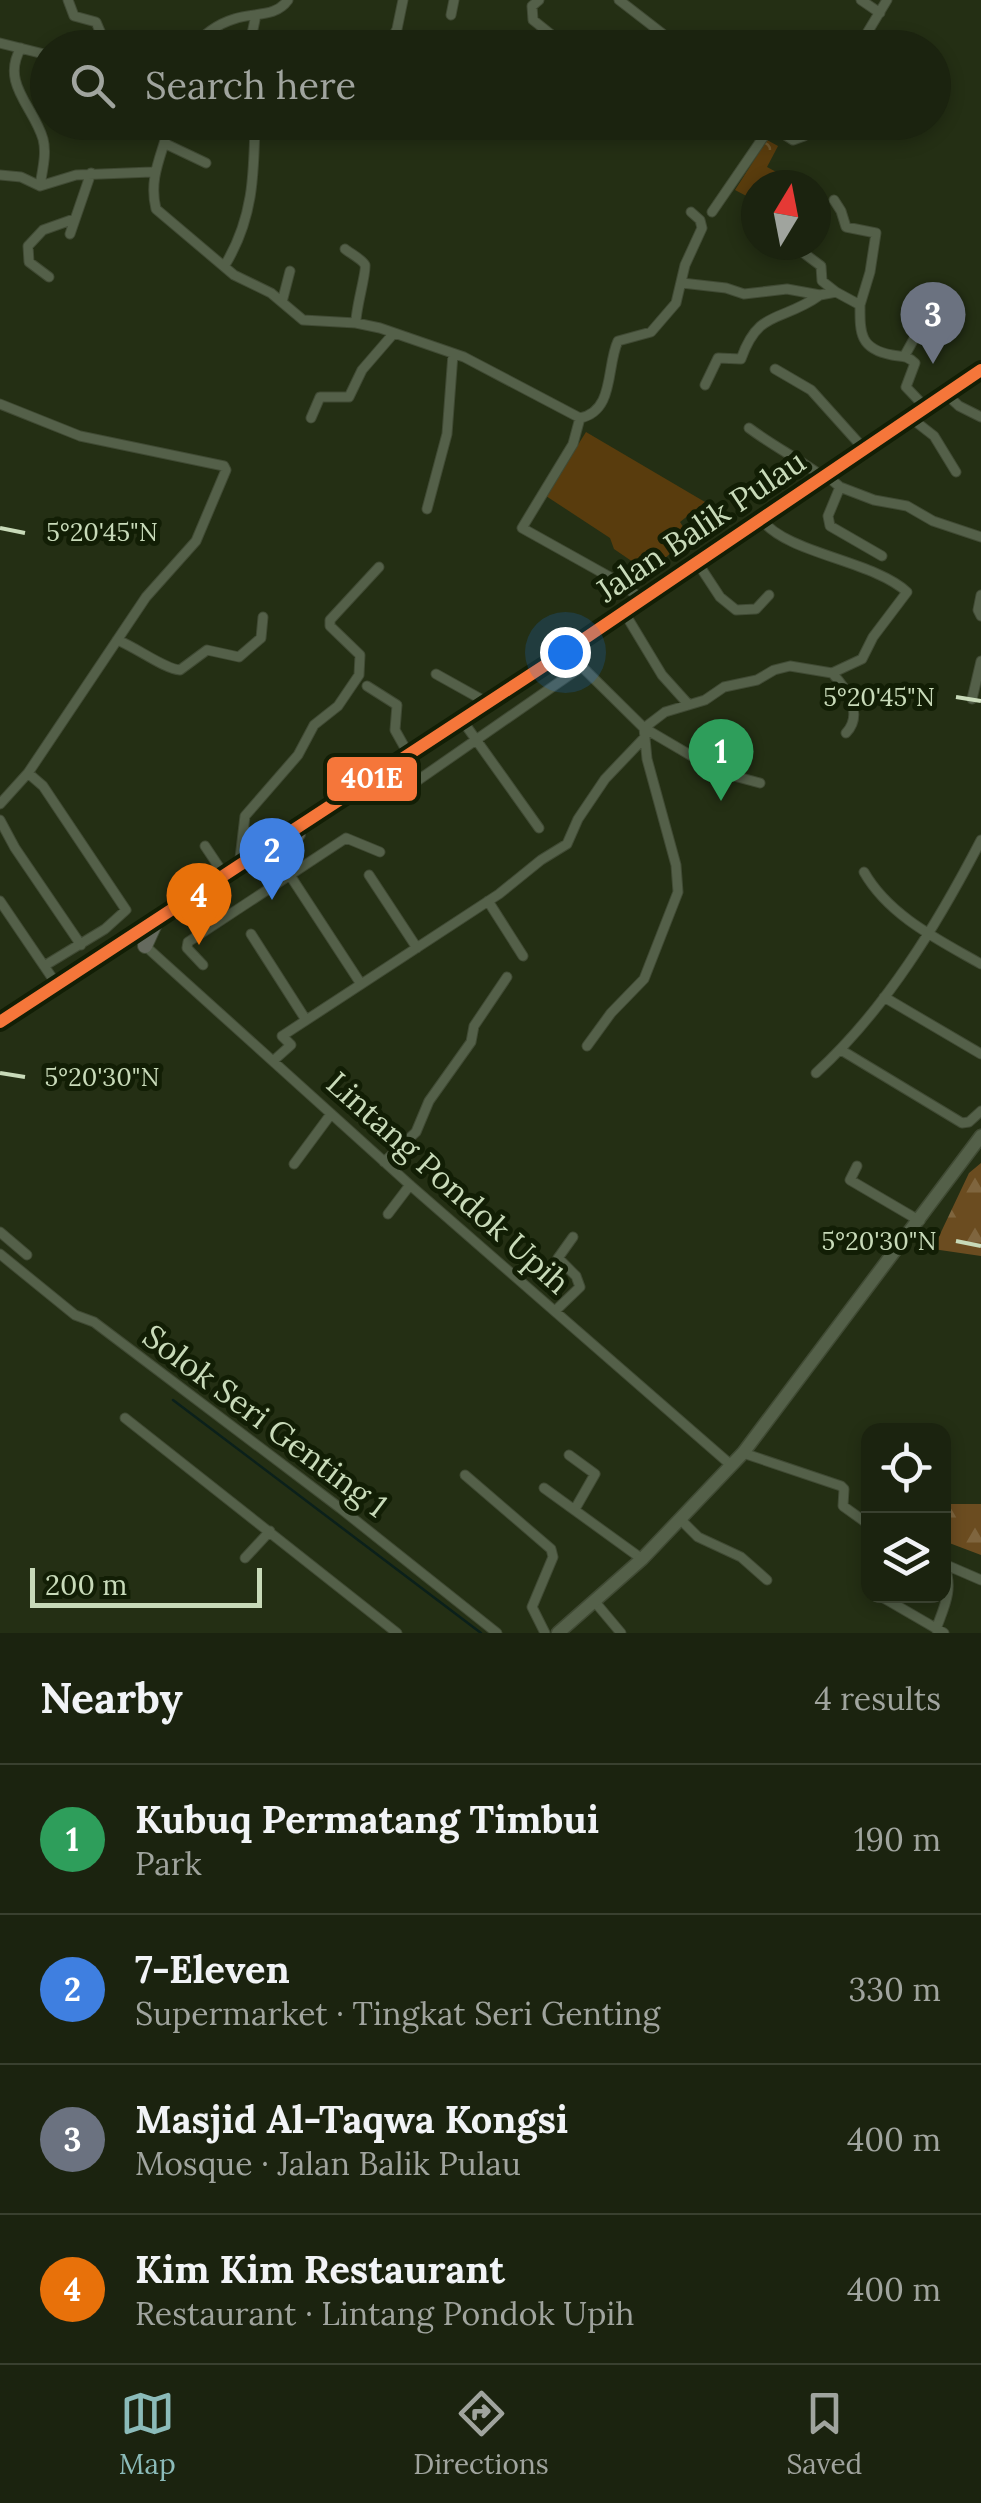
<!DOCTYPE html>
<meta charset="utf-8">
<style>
:root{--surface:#1b230f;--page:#242b18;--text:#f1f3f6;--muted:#a0a49e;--line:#39402f;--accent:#8bbbb9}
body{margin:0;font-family:Lora,serif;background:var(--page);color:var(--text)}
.controls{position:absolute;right:30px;bottom:30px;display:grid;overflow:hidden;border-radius:20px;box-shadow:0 5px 15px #0003}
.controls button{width:90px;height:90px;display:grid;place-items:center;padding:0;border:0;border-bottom:2px solid var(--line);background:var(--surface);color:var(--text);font:50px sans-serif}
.compass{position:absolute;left:741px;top:170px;width:90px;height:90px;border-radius:50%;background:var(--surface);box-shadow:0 5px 15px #0003;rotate:10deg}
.scale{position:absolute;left:30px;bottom:25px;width:232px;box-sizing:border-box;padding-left:10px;border:5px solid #c8dab9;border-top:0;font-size:28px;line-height:35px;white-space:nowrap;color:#c8dab9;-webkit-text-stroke:8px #121e05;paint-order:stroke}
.you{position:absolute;left:565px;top:652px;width:35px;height:35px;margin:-25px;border:8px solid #fff;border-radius:50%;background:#1a73e8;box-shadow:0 0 0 15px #1a73e833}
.badge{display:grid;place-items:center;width:65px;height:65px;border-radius:50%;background:var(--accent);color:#fff;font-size:32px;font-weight:700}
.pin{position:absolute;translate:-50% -82px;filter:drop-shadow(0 2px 5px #0008)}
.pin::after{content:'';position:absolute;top:52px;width:35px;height:30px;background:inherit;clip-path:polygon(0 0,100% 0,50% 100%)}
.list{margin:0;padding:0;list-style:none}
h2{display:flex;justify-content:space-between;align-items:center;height:130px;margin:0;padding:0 40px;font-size:42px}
h2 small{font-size:32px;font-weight:400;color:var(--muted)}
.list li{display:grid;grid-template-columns:65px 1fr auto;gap:30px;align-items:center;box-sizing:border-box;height:150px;padding:0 40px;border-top:2px solid var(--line)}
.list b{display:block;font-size:38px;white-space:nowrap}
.list p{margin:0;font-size:32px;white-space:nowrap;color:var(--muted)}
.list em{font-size:32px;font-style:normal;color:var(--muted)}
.icon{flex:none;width:55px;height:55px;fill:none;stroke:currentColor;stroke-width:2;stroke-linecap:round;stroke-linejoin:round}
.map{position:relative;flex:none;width:981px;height:1633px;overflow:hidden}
.search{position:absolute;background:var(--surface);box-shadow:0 5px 15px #0003;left:30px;right:30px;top:30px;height:110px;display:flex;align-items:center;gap:25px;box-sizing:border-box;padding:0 35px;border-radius:55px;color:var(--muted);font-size:38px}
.sheet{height:730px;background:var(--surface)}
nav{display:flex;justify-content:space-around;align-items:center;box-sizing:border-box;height:140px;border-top:2px solid var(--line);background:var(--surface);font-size:28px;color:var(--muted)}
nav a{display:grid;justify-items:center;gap:5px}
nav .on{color:var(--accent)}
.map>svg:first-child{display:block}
.green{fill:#593c0d}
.forest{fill:url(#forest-firs)}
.park{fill:url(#park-crowns)}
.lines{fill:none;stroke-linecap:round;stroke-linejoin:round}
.stream{stroke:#0b201b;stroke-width:2.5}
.street-casing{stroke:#404a34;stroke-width:11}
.secondary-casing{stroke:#404a34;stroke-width:15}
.primary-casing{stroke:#404a34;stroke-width:16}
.street{stroke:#546049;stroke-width:9}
.secondary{stroke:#546049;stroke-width:12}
.primary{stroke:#656a5e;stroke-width:14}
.bus-1-casing{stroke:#121e05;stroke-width:20}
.bus-1{stroke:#f5763a;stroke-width:12}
.ticks{fill:none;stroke:#c8dab9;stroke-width:4}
.labels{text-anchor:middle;stroke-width:10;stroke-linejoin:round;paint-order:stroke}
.street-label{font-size:32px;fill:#c8dab9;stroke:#121e05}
.ticks-label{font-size:25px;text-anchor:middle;fill:#c8dab9;stroke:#121e05;stroke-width:10;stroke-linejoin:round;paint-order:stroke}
.line-badge{stroke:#121e05;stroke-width:4}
.badge-label{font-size:28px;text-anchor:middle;font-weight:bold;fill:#fff}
</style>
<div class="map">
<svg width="981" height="1633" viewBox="0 0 981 1633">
<defs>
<pattern id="forest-firs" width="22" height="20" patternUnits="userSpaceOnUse" patternTransform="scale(2.5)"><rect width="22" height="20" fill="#6b4c20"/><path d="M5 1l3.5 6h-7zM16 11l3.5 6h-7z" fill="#7f653e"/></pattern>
<pattern id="park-crowns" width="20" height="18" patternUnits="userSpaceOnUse" patternTransform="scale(2.5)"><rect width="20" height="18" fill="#593c0d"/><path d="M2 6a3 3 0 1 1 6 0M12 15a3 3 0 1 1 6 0" fill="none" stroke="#6f582e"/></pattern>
</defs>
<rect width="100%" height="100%" fill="#242f14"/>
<path class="green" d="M 586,432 L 705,502 L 680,522 L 689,536 L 649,573 L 614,549 L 610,538 L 546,496 Z"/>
<path class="forest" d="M 981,1163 L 981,1256 L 933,1249 L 969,1173 Z
M 944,1504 L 981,1504 L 981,1555 L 944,1541 Z"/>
<path class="park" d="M 767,140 L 778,146 L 767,167 L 780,174 L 774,185 L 756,185 L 756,201 L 735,190 Z"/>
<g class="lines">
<path class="stream" d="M 173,1400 L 481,1633"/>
<g class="street-casing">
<path id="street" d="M 68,0 L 74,16 L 96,22 L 105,43
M 539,0 L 532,6 L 533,20 L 568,48
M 619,0 L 681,48
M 861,0 L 880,13
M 451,15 L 454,0
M 787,37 L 802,48
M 0,43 L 48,55
M 21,48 C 0,83 34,107 43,139 C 47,154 42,171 40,186
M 103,48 L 105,43 L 195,44
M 193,48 C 203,35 218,24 234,19 C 254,12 275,18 288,0
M 249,48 L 256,15
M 387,48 L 397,29 L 403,0
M 858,48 L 887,0
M 170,122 C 163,154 148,176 156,209 L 234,275 L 271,293 L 303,320 L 356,323 L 380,328 L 464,357 L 580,418 C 615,411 606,366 618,341 L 651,332 L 676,303 L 685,265 L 702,228 L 700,220 L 691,212
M 765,122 L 793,140 L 804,136 L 811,122
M 339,125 L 340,122
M 166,144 L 206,163
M 0,175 L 21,177 L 40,186 L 76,175 L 152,172
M 834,200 L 841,211 L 846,227 L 876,233 L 870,272 L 860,305
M 712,212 L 771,126
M 70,234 L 91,173
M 793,245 L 821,266 L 822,281 L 836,292
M 345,249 C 350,253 363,260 365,265 C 367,271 355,311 356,323
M 225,265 C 253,219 254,176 255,122
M 49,277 L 29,262 L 28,246 L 43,230 L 74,219
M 682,283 L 726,288 L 744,294 L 787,289 L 820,295 L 836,292 L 860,305 C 860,332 859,349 892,355 C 903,357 906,355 915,363 L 906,387 L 926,408
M 282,302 L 290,271
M 905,355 L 920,328
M 775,369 L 811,390 L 864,449
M 705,385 L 718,358 L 741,359 C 759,308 781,323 820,295
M 946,394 L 959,406 L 981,417
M 0,404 L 80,436 L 224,466 L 226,470 L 196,541 L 146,597 L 28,773 L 0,804
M 311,418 L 320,397 L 349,397 L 362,370 L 394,333
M 580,418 L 573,444 L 522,528 L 617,581 L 642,599
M 911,418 L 934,436 L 956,472
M 749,428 C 773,446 799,459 823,477
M 826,475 L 840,487 L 874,500 L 907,506 L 933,521 L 981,537
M 840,487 L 828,516 L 830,526 L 882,556
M 427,509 L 447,434 L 453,354
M 697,562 L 720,597 L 736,610 L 756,609 L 769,595
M 981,595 L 978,610 L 981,616
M 624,612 L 662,675 L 689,705
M 117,640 C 136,647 164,669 180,670 L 207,650 L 239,657 L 261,638 L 263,617
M 566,651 L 644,728 L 647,759 L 676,865 L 678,892 L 644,979 L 611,1013 L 587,1046
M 832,673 C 847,689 864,714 846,733
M 436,674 L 488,703
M 367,686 L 397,705 L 395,730 L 409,755
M 972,699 L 981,661
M 462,720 L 539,828
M 28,773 L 43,786 L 126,910 L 105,929 L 44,966
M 414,783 L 581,667
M 760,783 L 719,772 L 644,728 L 665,712 L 705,700 L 724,687 L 757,680 L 774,670 L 790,666 L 832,673 L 862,659 L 873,637 L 907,592 C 872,560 787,554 761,519
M 0,820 L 15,848 L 81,945
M 205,846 L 225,876
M 278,857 L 361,984
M 239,867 L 245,816 L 298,755 L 314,725 L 338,706 L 359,675 L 360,655 L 330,626 L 330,620 L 379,567
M 864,872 C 889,916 939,940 981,964
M 369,875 L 417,948
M 0,901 L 57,985
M 488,901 L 523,956
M 251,934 L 306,1020
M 142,943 L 410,1185 L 731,1465
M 203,965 L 187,948 L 188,942 L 346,838 L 380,852
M 884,997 L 981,1054
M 841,1050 L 962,1123 L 969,1122 L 981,1111
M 273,1061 L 291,1045 L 282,1036 L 499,894 L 541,860 L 567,844 L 578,819 L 605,779 L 645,737
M 816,1073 C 886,1009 938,923 981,840
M 384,1162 L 416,1132 L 429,1101 L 471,1042 L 474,1026 L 507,977
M 294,1164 L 331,1114
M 857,1166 L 850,1180 L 920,1221
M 388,1214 L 410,1185
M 0,1232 L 27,1255
M 0,1254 L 75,1315 L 94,1322 L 340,1508 L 497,1633
M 555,1311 L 580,1287 L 576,1276 L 558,1258 L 573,1237
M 125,1418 L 397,1633
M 743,1453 L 841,1486 L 844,1489 L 843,1506 L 868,1524
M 569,1455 L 595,1474 L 575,1509
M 465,1475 L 551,1549 L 553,1557 L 532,1607 L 545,1633
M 544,1488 L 642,1559
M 681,1520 L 698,1537 L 741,1557 L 767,1580
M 245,1558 L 270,1531
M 944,1564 L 981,1580
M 882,1597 L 944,1633
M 595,1602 L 621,1633
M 936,1629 C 944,1607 954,1589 944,1566"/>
</g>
<g class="secondary-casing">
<path id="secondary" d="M 558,1633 L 642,1559 L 743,1453 L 981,1136"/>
</g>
<g class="primary-casing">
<path id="primary" d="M 279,858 L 298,834
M 145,946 L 155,924
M 0,1022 L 550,662 L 981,370"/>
</g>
<use href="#street" class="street"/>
<use href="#secondary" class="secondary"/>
<use href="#primary" class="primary"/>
<g class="bus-1-casing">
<path id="bus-1" d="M 0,1022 L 550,662 L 981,370"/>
</g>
<use href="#bus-1" class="bus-1"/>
</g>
<path class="ticks" d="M 0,528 L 25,533M 956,697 L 981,701M 0,1073 L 25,1077M 956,1241 L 981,1246"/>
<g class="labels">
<g class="street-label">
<text transform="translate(701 526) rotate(-34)" y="11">Jalan Balik Pulau</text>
<text transform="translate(448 1183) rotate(42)" y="11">Lintang Pondok Upih</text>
<text transform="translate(265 1421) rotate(37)" y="11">Solok Seri Genting 1</text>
</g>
</g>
<g class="ticks-label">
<text x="102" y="541">5°20'45"N</text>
<text x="879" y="706">5°20'45"N</text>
<text x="102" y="1086">5°20'30"N</text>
<text x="879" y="1250">5°20'30"N</text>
</g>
<rect class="line-badge" x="325" y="755" width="94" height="48" rx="10" fill="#f5763a"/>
<g class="badge-label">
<text x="372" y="788">401E</text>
</g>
</svg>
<div class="controls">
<button><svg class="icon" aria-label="locate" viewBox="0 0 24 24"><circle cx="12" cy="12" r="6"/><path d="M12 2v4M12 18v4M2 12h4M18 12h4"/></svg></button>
<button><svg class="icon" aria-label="layers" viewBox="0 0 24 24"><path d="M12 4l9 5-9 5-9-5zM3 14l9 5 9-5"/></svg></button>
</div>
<svg class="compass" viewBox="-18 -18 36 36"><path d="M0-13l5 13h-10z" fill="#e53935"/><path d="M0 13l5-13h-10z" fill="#a0a49e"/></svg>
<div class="scale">200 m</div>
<div class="you"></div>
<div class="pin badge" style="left:721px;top:801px;background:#2e9e5b">1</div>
<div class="pin badge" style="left:272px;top:900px;background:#3f7fe0">2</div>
<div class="pin badge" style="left:933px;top:364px;background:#6b7280">3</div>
<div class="pin badge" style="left:199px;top:945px;background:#e8710a">4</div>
<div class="search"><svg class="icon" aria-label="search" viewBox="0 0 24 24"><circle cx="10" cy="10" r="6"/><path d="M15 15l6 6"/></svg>Search here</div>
</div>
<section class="sheet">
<h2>Nearby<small>4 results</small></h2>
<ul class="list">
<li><span class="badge" style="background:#2e9e5b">1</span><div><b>Kubuq Permatang Timbui</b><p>Park</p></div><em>190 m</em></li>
<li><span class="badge" style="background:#3f7fe0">2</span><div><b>7-Eleven</b><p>Supermarket · Tingkat Seri Genting</p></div><em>330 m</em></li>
<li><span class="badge" style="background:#6b7280">3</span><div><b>Masjid Al-Taqwa Kongsi</b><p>Mosque · Jalan Balik Pulau</p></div><em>400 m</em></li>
<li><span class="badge" style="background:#e8710a">4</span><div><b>Kim Kim Restaurant</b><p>Restaurant · Lintang Pondok Upih</p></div><em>400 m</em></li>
</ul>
</section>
<nav>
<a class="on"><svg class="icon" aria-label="map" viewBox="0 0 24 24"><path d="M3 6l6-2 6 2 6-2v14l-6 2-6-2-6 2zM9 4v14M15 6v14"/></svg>Map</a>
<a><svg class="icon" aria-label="directions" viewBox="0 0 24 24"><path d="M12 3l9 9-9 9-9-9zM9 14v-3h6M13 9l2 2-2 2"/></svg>Directions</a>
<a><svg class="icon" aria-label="saved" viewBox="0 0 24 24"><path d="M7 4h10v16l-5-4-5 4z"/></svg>Saved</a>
</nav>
